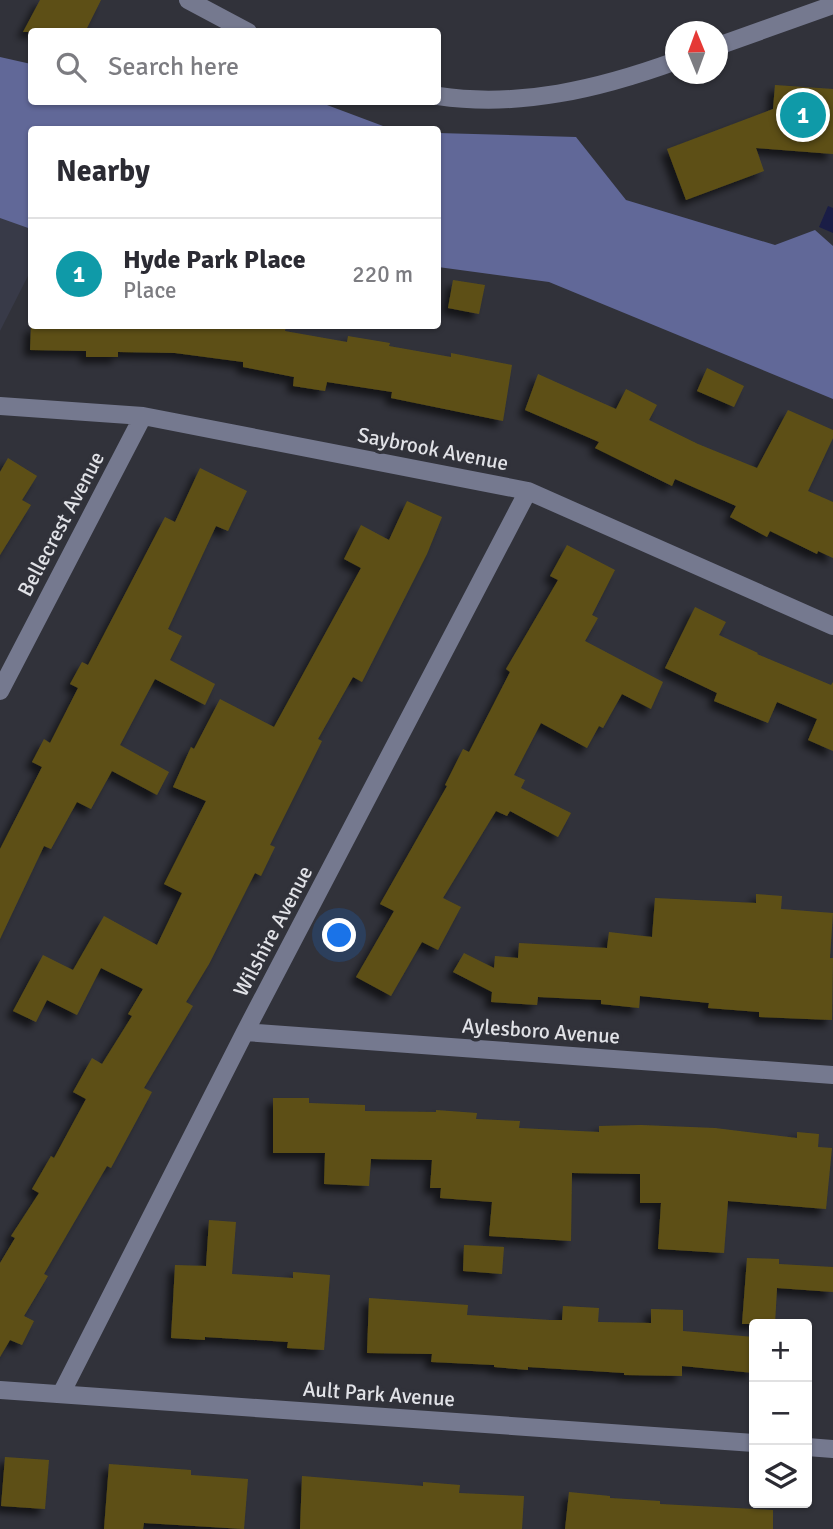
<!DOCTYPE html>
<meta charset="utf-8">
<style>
:root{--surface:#fff;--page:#f7f7f7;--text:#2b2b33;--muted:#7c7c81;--line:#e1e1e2;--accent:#766a34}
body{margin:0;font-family:Signika,sans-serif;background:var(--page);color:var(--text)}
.controls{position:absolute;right:21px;bottom:21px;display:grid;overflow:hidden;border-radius:7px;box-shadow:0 2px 5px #0004}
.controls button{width:63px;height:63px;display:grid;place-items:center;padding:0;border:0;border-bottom:2px solid var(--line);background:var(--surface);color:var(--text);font:35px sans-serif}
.compass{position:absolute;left:665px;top:21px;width:63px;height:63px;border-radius:50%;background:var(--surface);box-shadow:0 2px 5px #0004;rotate:359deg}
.you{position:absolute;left:340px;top:936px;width:24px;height:24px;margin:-18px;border:5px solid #fff;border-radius:50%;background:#1a73e8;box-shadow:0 0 0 10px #1a73e833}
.badge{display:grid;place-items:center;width:46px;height:46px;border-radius:50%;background:var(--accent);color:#fff;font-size:23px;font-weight:700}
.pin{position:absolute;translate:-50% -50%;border:4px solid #fff;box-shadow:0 2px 7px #0006}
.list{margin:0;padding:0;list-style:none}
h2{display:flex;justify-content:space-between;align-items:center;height:91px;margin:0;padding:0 28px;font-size:30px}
h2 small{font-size:23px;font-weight:400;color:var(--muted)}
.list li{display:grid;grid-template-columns:46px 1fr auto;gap:21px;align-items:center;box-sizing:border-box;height:112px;padding:0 28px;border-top:2px solid var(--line)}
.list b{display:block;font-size:26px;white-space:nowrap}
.list p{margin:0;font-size:23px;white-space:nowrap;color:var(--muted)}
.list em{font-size:23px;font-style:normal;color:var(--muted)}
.icon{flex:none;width:38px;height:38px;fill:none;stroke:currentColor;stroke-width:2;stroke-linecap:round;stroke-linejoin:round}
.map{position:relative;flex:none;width:833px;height:1529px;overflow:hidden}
.search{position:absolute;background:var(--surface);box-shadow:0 2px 5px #0004;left:28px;top:28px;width:413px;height:77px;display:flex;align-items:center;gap:18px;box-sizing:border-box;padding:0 24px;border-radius:7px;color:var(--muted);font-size:26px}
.panel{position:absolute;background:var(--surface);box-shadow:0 2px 5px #0004;left:28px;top:126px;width:413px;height:203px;border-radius:7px}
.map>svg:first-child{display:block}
.built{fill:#383a48}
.forest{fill:#616898}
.water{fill:#1a1d46}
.building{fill:#5d5017;filter:url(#shadow)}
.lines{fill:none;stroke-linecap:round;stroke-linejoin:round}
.minor{stroke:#75798f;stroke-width:18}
.labels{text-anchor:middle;stroke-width:7;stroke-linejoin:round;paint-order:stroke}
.street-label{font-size:21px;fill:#e1e2e7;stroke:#31323a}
</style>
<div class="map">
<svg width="833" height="1529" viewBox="0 0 833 1529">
<defs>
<filter id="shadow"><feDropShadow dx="-6" dy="6" stdDeviation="3.5" flood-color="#0009"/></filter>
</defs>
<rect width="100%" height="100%" fill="#31323a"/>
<path class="built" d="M 0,201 L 31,203 L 31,270 L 0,331 Z"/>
<path class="forest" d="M 0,57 L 31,64 L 32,102 L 319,102 L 391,129 L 32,130 L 31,229 L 0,218 Z
M 438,133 L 576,137 L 626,200 L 775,245 L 815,230 L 833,246 L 833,399 L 549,282 L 438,267 Z"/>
<path class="water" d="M 828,206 L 833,208 L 833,233 L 819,227 Z"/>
<path class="building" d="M 40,0 L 101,0 L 85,32 L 23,32 Z
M 775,85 L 833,89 L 833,154 L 756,148 L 764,171 L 686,200 L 667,149 L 773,109 Z
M 453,280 L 485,285 L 479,314 L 448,308 Z
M 31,326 L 286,326 L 285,331 L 347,342 L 348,336 L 390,343 L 389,346 L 451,357 L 451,353 L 512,365 L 503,421 L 391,398 L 392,392 L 327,382 L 325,391 L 293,386 L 294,377 L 243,367 L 243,362 L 175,353 L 118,352 L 118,357 L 86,357 L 86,351 L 30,350 Z
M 707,368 L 744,386 L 734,407 L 697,391 Z
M 538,374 L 616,409 L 626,389 L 657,405 L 649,420 L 698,444 L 757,468 L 788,410 L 833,430 L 833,438 L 808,491 L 833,502 L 833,558 L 818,551 L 817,554 L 770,531 L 767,537 L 730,517 L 736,506 L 675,479 L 672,486 L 595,448 L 599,442 L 525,410 Z
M 8,458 L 37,476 L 22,500 L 31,505 L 0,555 L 0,472 Z
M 200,468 L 247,491 L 228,531 L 216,526 L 168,629 L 182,636 L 170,660 L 215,684 L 205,705 L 155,679 L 120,745 L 169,772 L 157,795 L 112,771 L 91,809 L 77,802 L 51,849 L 44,846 L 0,939 L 0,849 L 42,767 L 32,762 L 44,739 L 50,743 L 78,688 L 70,684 L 82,662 L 88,665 L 165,517 L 175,522 Z
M 407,501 L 442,517 L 427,554 L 362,682 L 353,677 L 318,739 L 322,741 L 270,845 L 275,847 L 261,876 L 255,873 L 209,964 L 186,1002 L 193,1006 L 144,1088 L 152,1092 L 111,1168 L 107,1166 L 44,1274 L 48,1276 L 24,1316 L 34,1321 L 22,1345 L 10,1340 L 0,1357 L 0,1263 L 15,1238 L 11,1236 L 39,1193 L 32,1189 L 51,1156 L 54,1158 L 86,1099 L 73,1092 L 92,1058 L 102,1064 L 132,1016 L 128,1014 L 143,989 L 101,968 L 77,1015 L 47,1000 L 36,1022 L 13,1011 L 43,955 L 73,970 L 104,916 L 157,945 L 182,893 L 164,884 L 206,801 L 173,787 L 191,747 L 194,749 L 220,699 L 274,727 L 361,568 L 344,559 L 361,525 L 389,540 Z
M 567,545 L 615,570 L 592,615 L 598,618 L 585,641 L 663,682 L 651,709 L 622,694 L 603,728 L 599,726 L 587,748 L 541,723 L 514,775 L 525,780 L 521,788 L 571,813 L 558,837 L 510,811 L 507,816 L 496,811 L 443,898 L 461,907 L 438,950 L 422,942 L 391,996 L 356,977 L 394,911 L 380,904 L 447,786 L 445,785 L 463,749 L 469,752 L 510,672 L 506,669 L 558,580 L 550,576 Z
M 695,607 L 726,622 L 719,635 L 758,653 L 757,654 L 831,685 L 833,682 L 833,751 L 808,740 L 817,719 L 777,702 L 768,723 L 714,701 L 717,693 L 665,668 Z
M 756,894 L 782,896 L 781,909 L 833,913 L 830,958 L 833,958 L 832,1020 L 759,1017 L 759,1012 L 708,1008 L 709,1003 L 640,996 L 639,1008 L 601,1004 L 601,1000 L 538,997 L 537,1005 L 491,1002 L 492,992 L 453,972 L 464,953 L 494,968 L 495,956 L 518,958 L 519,943 L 607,948 L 609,932 L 652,937 L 655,898 L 756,903 Z
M 273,1098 L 309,1098 L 309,1103 L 365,1105 L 365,1111 L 436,1112 L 436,1110 L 477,1113 L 476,1119 L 520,1121 L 519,1128 L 599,1132 L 599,1126 L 641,1125 L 715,1128 L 797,1138 L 797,1132 L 819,1134 L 818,1147 L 832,1148 L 826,1209 L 728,1201 L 724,1253 L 658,1249 L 661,1203 L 640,1203 L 640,1174 L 572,1173 L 571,1241 L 489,1236 L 492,1202 L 440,1198 L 441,1188 L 430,1188 L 432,1160 L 371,1159 L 369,1186 L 324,1184 L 325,1153 L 273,1153 Z
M 209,1220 L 236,1222 L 232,1274 L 293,1278 L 293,1272 L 330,1275 L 324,1350 L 287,1348 L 288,1342 L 205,1337 L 205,1340 L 171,1338 L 175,1265 L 206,1266 Z
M 464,1245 L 504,1247 L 502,1274 L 463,1271 Z
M 747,1258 L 779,1259 L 779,1264 L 833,1267 L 833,1292 L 777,1288 L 775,1324 L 742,1324 Z
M 369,1298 L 468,1305 L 467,1315 L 550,1320 L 562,1320 L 563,1306 L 599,1308 L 598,1322 L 651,1323 L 651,1309 L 683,1310 L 683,1331 L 754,1337 L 754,1373 L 682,1366 L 682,1376 L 624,1375 L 624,1373 L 528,1367 L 528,1370 L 494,1367 L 494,1365 L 431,1362 L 432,1354 L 367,1353 Z
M 5,1457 L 49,1460 L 45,1509 L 1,1506 Z
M 109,1464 L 191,1470 L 191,1475 L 248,1479 L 244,1529 L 144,1523 L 143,1529 L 104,1529 Z
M 302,1476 L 423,1486 L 423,1482 L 460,1485 L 459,1493 L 524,1496 L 522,1529 L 300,1529 Z
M 569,1492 L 610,1496 L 610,1498 L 660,1501 L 660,1504 L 773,1510 L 773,1529 L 565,1529 Z"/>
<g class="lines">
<path class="minor" d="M 188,0 L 248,32
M 718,46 L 833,5
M 438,96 C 519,108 599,89 676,61
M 0,406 L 143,416 L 528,491 L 833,626
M 0,691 L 143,416
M 245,1032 L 833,1075
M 0,1390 L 754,1443
M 61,1394 L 245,1032 L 528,491
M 807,1447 L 833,1449"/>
</g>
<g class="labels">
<g class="street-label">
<text transform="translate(433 449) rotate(11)" y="7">Saybrook Avenue</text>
<text transform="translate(61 524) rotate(-62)" y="7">Bellecrest Avenue</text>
<text transform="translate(273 931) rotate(-62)" y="7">Wilshire Avenue</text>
<text transform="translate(541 1031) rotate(4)" y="7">Aylesboro Avenue</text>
<text transform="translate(379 1394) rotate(4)" y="7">Ault Park Avenue</text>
</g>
</g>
</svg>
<div class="controls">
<button>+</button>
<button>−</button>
<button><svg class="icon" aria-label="layers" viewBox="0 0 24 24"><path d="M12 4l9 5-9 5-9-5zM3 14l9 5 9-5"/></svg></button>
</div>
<svg class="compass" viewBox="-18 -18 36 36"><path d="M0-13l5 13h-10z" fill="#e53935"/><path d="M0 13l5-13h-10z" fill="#7c7c81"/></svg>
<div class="you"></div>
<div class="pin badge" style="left:803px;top:115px;background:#0f9aa8">1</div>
<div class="search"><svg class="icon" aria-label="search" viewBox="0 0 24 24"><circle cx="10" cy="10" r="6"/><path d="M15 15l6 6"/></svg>Search here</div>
<section class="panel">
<h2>Nearby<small></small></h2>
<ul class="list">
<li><span class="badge" style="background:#0f9aa8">1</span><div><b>Hyde Park Place</b><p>Place</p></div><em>220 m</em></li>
</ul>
</section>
</div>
